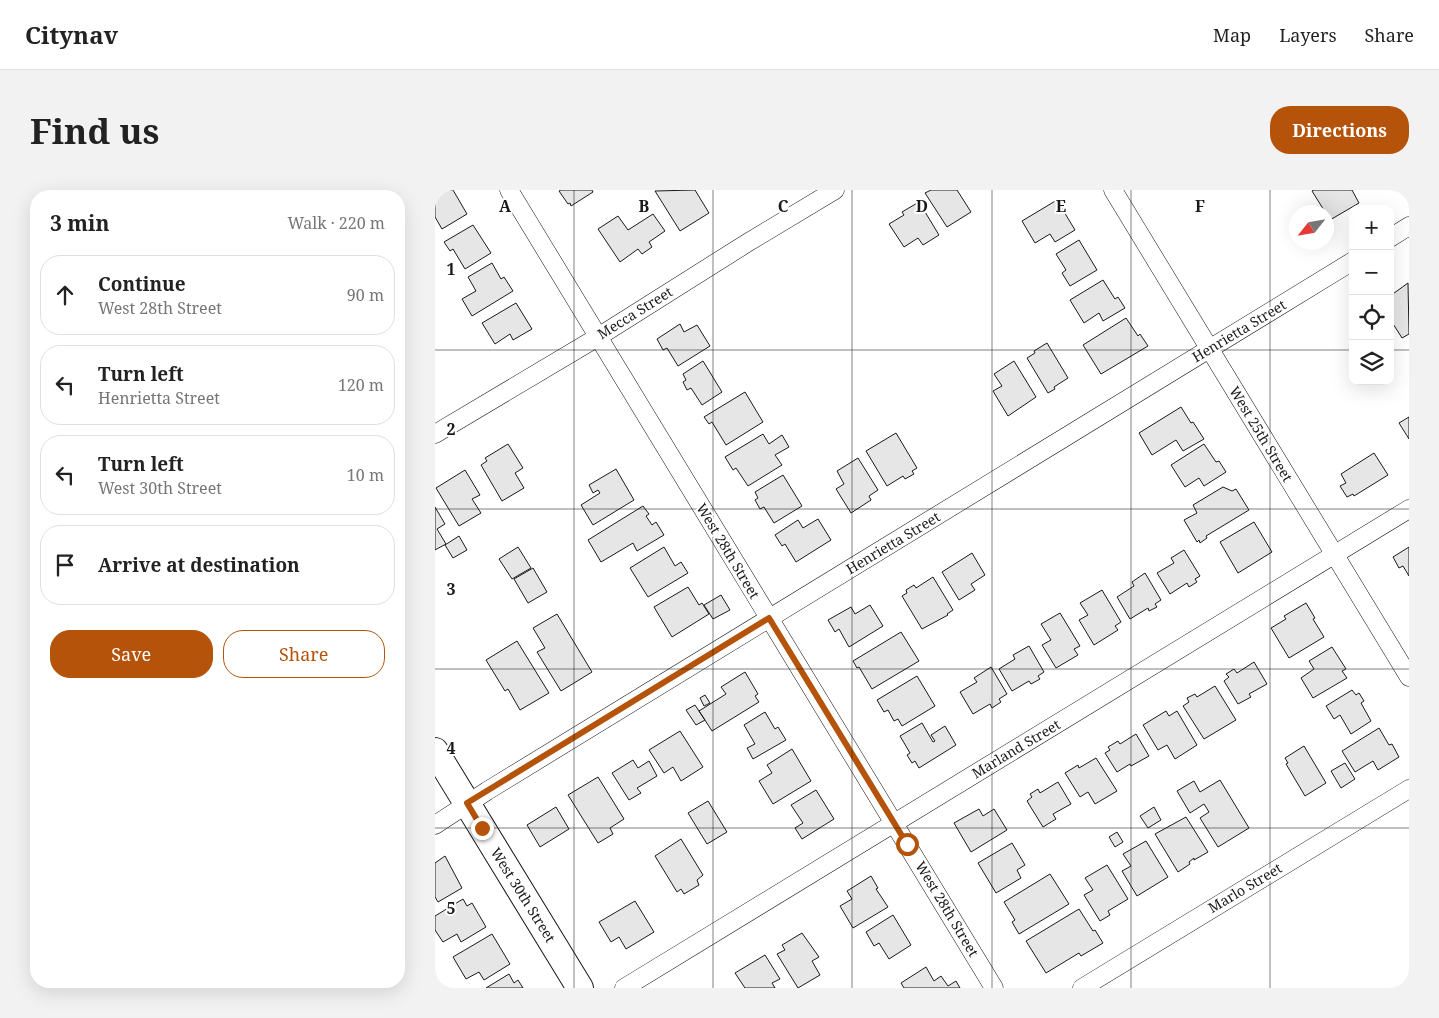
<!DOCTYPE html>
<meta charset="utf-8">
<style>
:root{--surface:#fff;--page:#f2f2f2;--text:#222;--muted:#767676;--line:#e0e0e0;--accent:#b45309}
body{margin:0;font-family:"Noto Serif",serif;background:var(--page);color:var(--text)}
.controls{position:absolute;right:15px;top:15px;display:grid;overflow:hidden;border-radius:10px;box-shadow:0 5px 20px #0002}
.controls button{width:45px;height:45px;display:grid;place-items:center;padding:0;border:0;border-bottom:1px solid var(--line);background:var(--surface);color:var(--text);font:25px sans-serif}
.compass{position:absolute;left:854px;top:15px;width:45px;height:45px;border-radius:50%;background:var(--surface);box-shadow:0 5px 20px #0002;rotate:239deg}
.stop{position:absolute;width:15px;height:15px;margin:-11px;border:4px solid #b45309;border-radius:50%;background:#fff}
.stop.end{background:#b45309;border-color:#fff;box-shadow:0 1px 5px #0008}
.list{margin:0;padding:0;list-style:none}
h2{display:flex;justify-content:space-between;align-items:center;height:65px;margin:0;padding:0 20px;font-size:21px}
h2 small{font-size:16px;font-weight:400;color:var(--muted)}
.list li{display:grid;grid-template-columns:32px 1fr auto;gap:15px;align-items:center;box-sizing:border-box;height:80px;margin:0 10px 10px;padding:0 10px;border:1px solid var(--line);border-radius:20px}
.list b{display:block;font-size:19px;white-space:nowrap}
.list p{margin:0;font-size:16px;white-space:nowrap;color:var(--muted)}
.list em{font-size:16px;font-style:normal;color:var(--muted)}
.actions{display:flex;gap:10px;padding:15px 20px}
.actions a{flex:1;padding:11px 0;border:1px solid var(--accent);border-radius:20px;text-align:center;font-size:18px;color:var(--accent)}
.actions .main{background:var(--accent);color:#fff}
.icon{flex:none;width:28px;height:28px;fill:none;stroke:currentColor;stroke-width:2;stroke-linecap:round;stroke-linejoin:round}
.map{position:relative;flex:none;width:974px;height:798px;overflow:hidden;border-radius:20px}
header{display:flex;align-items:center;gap:30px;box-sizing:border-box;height:70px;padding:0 25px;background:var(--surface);border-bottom:1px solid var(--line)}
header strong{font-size:24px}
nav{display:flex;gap:28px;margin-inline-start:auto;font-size:18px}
.intro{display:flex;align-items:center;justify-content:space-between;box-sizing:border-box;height:120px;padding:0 30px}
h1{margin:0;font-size:35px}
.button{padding:12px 22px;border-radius:20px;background:var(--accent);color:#fff;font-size:18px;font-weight:700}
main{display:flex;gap:30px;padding:0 30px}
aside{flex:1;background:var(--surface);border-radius:20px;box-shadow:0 5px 20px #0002}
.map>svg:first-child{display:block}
.building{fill:#e6e6e6;stroke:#1a1a1a}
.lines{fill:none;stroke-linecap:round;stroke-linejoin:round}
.street-casing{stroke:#1a1a1a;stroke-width:19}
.secondary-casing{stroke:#1a1a1a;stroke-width:28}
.street{stroke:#fff;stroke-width:18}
.secondary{stroke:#fff;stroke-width:26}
.route{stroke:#b45309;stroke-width:6}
.grid{fill:none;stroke:#1a1a1a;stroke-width:1;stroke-opacity:0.55}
.labels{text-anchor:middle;stroke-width:4;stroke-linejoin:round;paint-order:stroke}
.street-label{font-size:14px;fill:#1a1a1a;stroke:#fff}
.grid-label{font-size:16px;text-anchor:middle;font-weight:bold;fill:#1a1a1a;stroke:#fff;stroke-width:4;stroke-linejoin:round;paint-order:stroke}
</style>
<header>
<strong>Citynav</strong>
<nav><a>Map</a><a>Layers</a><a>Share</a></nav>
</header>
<div class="intro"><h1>Find us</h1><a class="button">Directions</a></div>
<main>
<aside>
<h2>3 min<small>Walk · 220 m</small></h2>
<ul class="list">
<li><svg class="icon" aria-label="ahead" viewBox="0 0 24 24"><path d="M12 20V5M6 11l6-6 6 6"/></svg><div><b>Continue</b><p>West 28th Street</p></div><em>90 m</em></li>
<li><svg class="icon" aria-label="left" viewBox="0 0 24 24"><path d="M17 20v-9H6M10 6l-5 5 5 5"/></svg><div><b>Turn left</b><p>Henrietta Street</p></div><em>120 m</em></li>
<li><svg class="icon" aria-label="left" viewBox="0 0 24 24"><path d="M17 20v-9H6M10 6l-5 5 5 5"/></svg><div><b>Turn left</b><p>West 30th Street</p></div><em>10 m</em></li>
<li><svg class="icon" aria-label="arrive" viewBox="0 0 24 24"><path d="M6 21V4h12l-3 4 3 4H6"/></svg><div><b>Arrive at destination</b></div></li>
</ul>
<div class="actions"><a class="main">Save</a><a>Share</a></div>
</aside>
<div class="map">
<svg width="974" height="798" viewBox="0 0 974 798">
<rect width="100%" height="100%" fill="#fff"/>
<path class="building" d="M 5,0 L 18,0 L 32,24 L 7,39 L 0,27 L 0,3 Z
M 126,0 L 157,0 L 158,2 L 136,16 L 135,13 L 133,14 L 124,1 Z
M 260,0 L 274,23 L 245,41 L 220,1 Z
M 496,0 L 522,0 L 536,22 L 512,37 L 490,3 Z
M 879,0 L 917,0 L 924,13 L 895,30 L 877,1 Z
M 622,10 L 640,40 L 620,52 L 615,44 L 600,53 L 587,31 Z
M 484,12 L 504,45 L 488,55 L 483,48 L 469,57 L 454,34 L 469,25 L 467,22 Z
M 218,24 L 230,41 L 214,52 L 217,57 L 207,64 L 203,59 L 185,72 L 163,39 L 183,26 L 193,40 Z
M 38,35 L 56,63 L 30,79 L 18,59 L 15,61 L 9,52 Z
M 644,50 L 662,80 L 635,96 L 627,83 L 631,80 L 621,64 Z
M 57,73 L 66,89 L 69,87 L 78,101 L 37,126 L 27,109 L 41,101 L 33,87 Z
M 668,90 L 680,109 L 683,107 L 690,118 L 668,131 L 664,123 L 649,133 L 635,110 Z
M 973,93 L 974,144 L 967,148 L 955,129 L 955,106 Z
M 81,113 L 97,139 L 78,150 L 75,144 L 60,154 L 47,133 Z
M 691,128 L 703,146 L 705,144 L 713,156 L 666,184 L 648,155 Z
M 245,134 L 249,142 L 262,135 L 275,156 L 243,176 L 232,158 L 228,160 L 222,149 Z
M 612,153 L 633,188 L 619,197 L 620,199 L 613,203 L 592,168 L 600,163 L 599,161 Z
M 268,171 L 287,202 L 267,215 L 256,198 L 252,200 L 248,192 L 251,190 L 248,184 Z
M 579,171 L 601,207 L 573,226 L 558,201 L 567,196 L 559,184 Z
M 310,202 L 328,232 L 291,255 L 277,232 L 274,234 L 269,227 Z
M 746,217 L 756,233 L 758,232 L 769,249 L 748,261 L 741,250 L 717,265 L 704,243 Z
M 974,227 L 974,249 L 964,233 Z
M 461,243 L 482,278 L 477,281 L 479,284 L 470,289 L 468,286 L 452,296 L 431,261 Z
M 328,244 L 334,254 L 347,245 L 354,257 L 340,265 L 347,275 L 313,296 L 301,278 L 298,280 L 290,267 Z
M 73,254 L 88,278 L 80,283 L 89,298 L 67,311 L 46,275 L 52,271 L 50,268 Z
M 769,254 L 781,272 L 784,271 L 791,282 L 769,296 L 764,288 L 750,297 L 736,275 Z
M 939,263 L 953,285 L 919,306 L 918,304 L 912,307 L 905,296 L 911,293 L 906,284 Z
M 423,268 L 443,300 L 434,306 L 436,310 L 416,323 L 401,299 L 409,294 L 402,281 Z
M 181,279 L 199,310 L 158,335 L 146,315 L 165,303 L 163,300 L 158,303 L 154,295 Z
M 30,280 L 45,305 L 37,309 L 46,323 L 24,336 L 1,298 Z
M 348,285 L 367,316 L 339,333 L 329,317 L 325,319 L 320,310 L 323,308 L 320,302 Z
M 788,297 L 797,301 L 801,299 L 814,320 L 771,346 L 772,348 L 765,353 L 764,350 L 762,352 L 749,330 L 762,323 L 758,315 Z
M 208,316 L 214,324 L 211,326 L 217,335 L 221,332 L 229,345 L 202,361 L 198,353 L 166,372 L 153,350 Z
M 0,317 L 10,334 L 2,339 L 11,354 L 0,360 Z
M 383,329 L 396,350 L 361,372 L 350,354 L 347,356 L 340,345 L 363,330 L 368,338 Z
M 819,332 L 837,362 L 803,383 L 785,352 Z
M 24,346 L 32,360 L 18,368 L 10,355 Z
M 83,357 L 96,378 L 77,389 L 64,369 Z
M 229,357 L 240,376 L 246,372 L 253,383 L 213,407 L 195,378 Z
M 974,357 L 974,386 L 968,376 L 964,378 L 958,367 Z
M 749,360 L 765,386 L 760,389 L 762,392 L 754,397 L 752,393 L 735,404 L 722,383 L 739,373 L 736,368 Z
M 537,363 L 550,385 L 536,394 L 540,400 L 524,410 L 507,382 Z
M 98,378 L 112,402 L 93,413 L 79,389 Z
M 710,383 L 726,410 L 720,414 L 722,417 L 714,421 L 713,418 L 695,429 L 682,407 L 699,396 L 697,392 Z
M 498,387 L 518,420 L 512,424 L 513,425 L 487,439 L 467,406 L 472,403 L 471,400 L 479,395 L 481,398 Z
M 253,397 L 264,415 L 267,413 L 274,424 L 237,447 L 219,417 Z
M 667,400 L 686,432 L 680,436 L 683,440 L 659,455 L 644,430 L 653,425 L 645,413 Z
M 286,405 L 295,420 L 278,429 L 269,415 Z
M 871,413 L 880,428 L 878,429 L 889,447 L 854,468 L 836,438 L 851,429 L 849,426 Z
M 435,415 L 448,436 L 414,457 L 404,439 L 400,442 L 393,430 L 416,417 L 420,424 Z
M 625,423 L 645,456 L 639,459 L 643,465 L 621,478 L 607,455 L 616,450 L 606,434 Z
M 122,424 L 157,482 L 126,501 L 102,462 L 110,458 L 98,438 Z
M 466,442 L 484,471 L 437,499 L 424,477 L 422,478 L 418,471 Z
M 82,451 L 114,503 L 85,520 L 73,499 L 70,501 L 51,470 Z
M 594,456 L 609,482 L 603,486 L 605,489 L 596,494 L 594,491 L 577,501 L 564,479 L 580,469 L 578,465 Z
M 897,457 L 911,479 L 907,481 L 912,488 L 878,508 L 866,488 L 879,479 L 874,471 Z
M 819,472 L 832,494 L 814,504 L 816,507 L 803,514 L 789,491 L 794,487 L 791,484 L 799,479 L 802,483 Z
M 556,477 L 572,504 L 564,509 L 566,512 L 557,518 L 555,514 L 538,524 L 525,502 L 542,492 L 539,488 Z
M 310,482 L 323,504 L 320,506 L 324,512 L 277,541 L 264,521 L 291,504 L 286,497 Z
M 482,486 L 500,516 L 467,536 L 463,529 L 459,531 L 453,520 L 449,522 L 442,510 Z
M 780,496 L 801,530 L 769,549 L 748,516 L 754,512 L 752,508 L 760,504 L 762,507 Z
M 917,500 L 921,505 L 924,503 L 929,511 L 926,513 L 936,531 L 916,544 L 905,525 L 899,529 L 891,516 Z
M 270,505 L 275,513 L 269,516 L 265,508 Z
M 260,515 L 270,530 L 261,535 L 251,520 Z
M 731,521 L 734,526 L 742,521 L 762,555 L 740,569 L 732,555 L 723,560 L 708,535 Z
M 330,522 L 340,539 L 343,537 L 351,550 L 318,569 L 312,558 L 320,554 L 309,535 Z
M 487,533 L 498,552 L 500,551 L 496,545 L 510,536 L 521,555 L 484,578 L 480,571 L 477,573 L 472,565 L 475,563 L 465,546 Z
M 944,538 L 954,555 L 957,554 L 964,567 L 943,580 L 938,571 L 920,582 L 907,561 Z
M 245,541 L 268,577 L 246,591 L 238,577 L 229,583 L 214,560 Z
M 701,544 L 714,566 L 696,576 L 695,574 L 682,582 L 670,563 L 675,560 L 673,557 L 683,551 L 685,554 Z
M 869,556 L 891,593 L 870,606 L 851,574 L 853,573 L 850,568 Z
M 357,559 L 376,591 L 338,614 L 324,591 L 337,583 L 332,575 Z
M 661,568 L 682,601 L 660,614 L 653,602 L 645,607 L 630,583 L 643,575 L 644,578 Z
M 198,570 L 203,578 L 214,571 L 222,586 L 202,598 L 206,603 L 194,610 L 177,583 Z
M 910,573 L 920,589 L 906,598 L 896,581 Z
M 163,587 L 189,629 L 175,638 L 178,644 L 163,653 L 133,605 Z
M 785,590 L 814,638 L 783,657 L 765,628 L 774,622 L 769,614 L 755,623 L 742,601 L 759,591 L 765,602 Z
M 623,592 L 636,614 L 618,624 L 621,629 L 608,637 L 592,611 L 597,607 L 595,604 L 603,599 L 605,603 Z
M 381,600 L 399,629 L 367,649 L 360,638 L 368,633 L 356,615 Z
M 273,611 L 292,642 L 272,654 L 253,623 Z
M 121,617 L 134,639 L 105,657 L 92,635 Z
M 719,617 L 726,630 L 713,638 L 705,626 Z
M 544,619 L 548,626 L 559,619 L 572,640 L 536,662 L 519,633 Z
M 751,627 L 773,662 L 759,670 L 759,668 L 754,672 L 755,674 L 743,682 L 720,644 Z
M 682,642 L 688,652 L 680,657 L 674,647 Z
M 246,649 L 268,685 L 262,690 L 264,695 L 249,704 L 246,699 L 242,702 L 220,666 Z
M 711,651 L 733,687 L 702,706 L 687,681 L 696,676 L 688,664 Z
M 577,653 L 590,675 L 582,680 L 586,688 L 561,703 L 543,673 Z
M 10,666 L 27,698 L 3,712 L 0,707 L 0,673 Z
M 672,675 L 693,709 L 673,721 L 675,725 L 665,731 L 649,705 L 658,700 L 650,688 Z
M 615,684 L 634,714 L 584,744 L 577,732 L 580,730 L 569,712 Z
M 436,686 L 443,698 L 441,699 L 453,717 L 418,738 L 405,716 L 417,709 L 412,701 Z
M 28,709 L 32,716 L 37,713 L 51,737 L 26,752 L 22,744 L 8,752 L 0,740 L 0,726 Z
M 200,711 L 219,742 L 191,759 L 184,747 L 176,752 L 164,732 Z
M 644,719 L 658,741 L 660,740 L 668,753 L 646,766 L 644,763 L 611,783 L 591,751 Z
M 458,725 L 476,755 L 454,769 L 444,753 L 439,756 L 431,742 Z
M 367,743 L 384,767 L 377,771 L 385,785 L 363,798 L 342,764 L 350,760 L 347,755 Z
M 57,744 L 75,774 L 49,790 L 44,782 L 31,789 L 18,767 Z
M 330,765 L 345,789 L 337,793 L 340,798 L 310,798 L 300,783 Z
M 491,777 L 499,791 L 506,786 L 513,796 L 521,791 L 525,798 L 469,798 L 466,793 Z
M 74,784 L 79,793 L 83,790 L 88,798 L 51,798 Z"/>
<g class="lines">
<g class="street-casing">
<path id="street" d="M 74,0 L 559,798
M 678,0 L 974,487
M 955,48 L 974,36
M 0,244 L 163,147 L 312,53 L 400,0
M 0,635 L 52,601 L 918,71
M 189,798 L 974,319
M 647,798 L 974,599"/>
</g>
<g class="secondary-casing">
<path id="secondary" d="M 0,561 L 145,798"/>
</g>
<use href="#street" class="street"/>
<use href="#secondary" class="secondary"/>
</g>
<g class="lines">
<path class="route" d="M 47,638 L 32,613 L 334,428 L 472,654"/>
</g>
<path class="grid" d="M 139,0 L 139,798M 278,0 L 278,798M 417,0 L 417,798M 557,0 L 557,798M 696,0 L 696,798M 835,0 L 835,798M 0,160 L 918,160M 955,160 L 974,160M 0,319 L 974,319M 0,479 L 974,479M 0,638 L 974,638"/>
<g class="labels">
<g class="street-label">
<text transform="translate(200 123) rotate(-32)" y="5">Mecca Street</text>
<text transform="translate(804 141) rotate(-31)" y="5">Henrietta Street</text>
<text transform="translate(826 244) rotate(59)" y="5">West 25th Street</text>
<text transform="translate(458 353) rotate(-31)" y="5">Henrietta Street</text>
<text transform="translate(293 361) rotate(59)" y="5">West 28th Street</text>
<text transform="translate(581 559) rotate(-31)" y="5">Marland Street</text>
<text transform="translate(810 698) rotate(-31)" y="5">Marlo Street</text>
<text transform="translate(88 705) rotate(58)" y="5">West 30th Street</text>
<text transform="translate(512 719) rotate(59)" y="5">West 28th Street</text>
</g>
</g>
<g class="grid-label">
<text x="70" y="22">A</text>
<text x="209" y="22">B</text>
<text x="348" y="22">C</text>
<text x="487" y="22">D</text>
<text x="626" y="22">E</text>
<text x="765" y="22">F</text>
<text x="16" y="85">1</text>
<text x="16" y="245">2</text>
<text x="16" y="405">3</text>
<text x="16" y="564">4</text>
<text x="16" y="724">5</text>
</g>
</svg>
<div class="controls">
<button>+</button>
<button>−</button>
<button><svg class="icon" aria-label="locate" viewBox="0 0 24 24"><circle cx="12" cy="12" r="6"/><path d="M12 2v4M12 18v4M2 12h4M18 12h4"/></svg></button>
<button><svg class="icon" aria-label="layers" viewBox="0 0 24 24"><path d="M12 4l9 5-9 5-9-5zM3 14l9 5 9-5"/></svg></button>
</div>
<svg class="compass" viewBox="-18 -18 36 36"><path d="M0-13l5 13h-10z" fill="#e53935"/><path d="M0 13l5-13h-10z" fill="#767676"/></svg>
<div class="stop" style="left:472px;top:654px"></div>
<div class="stop end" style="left:47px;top:638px"></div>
</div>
</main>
